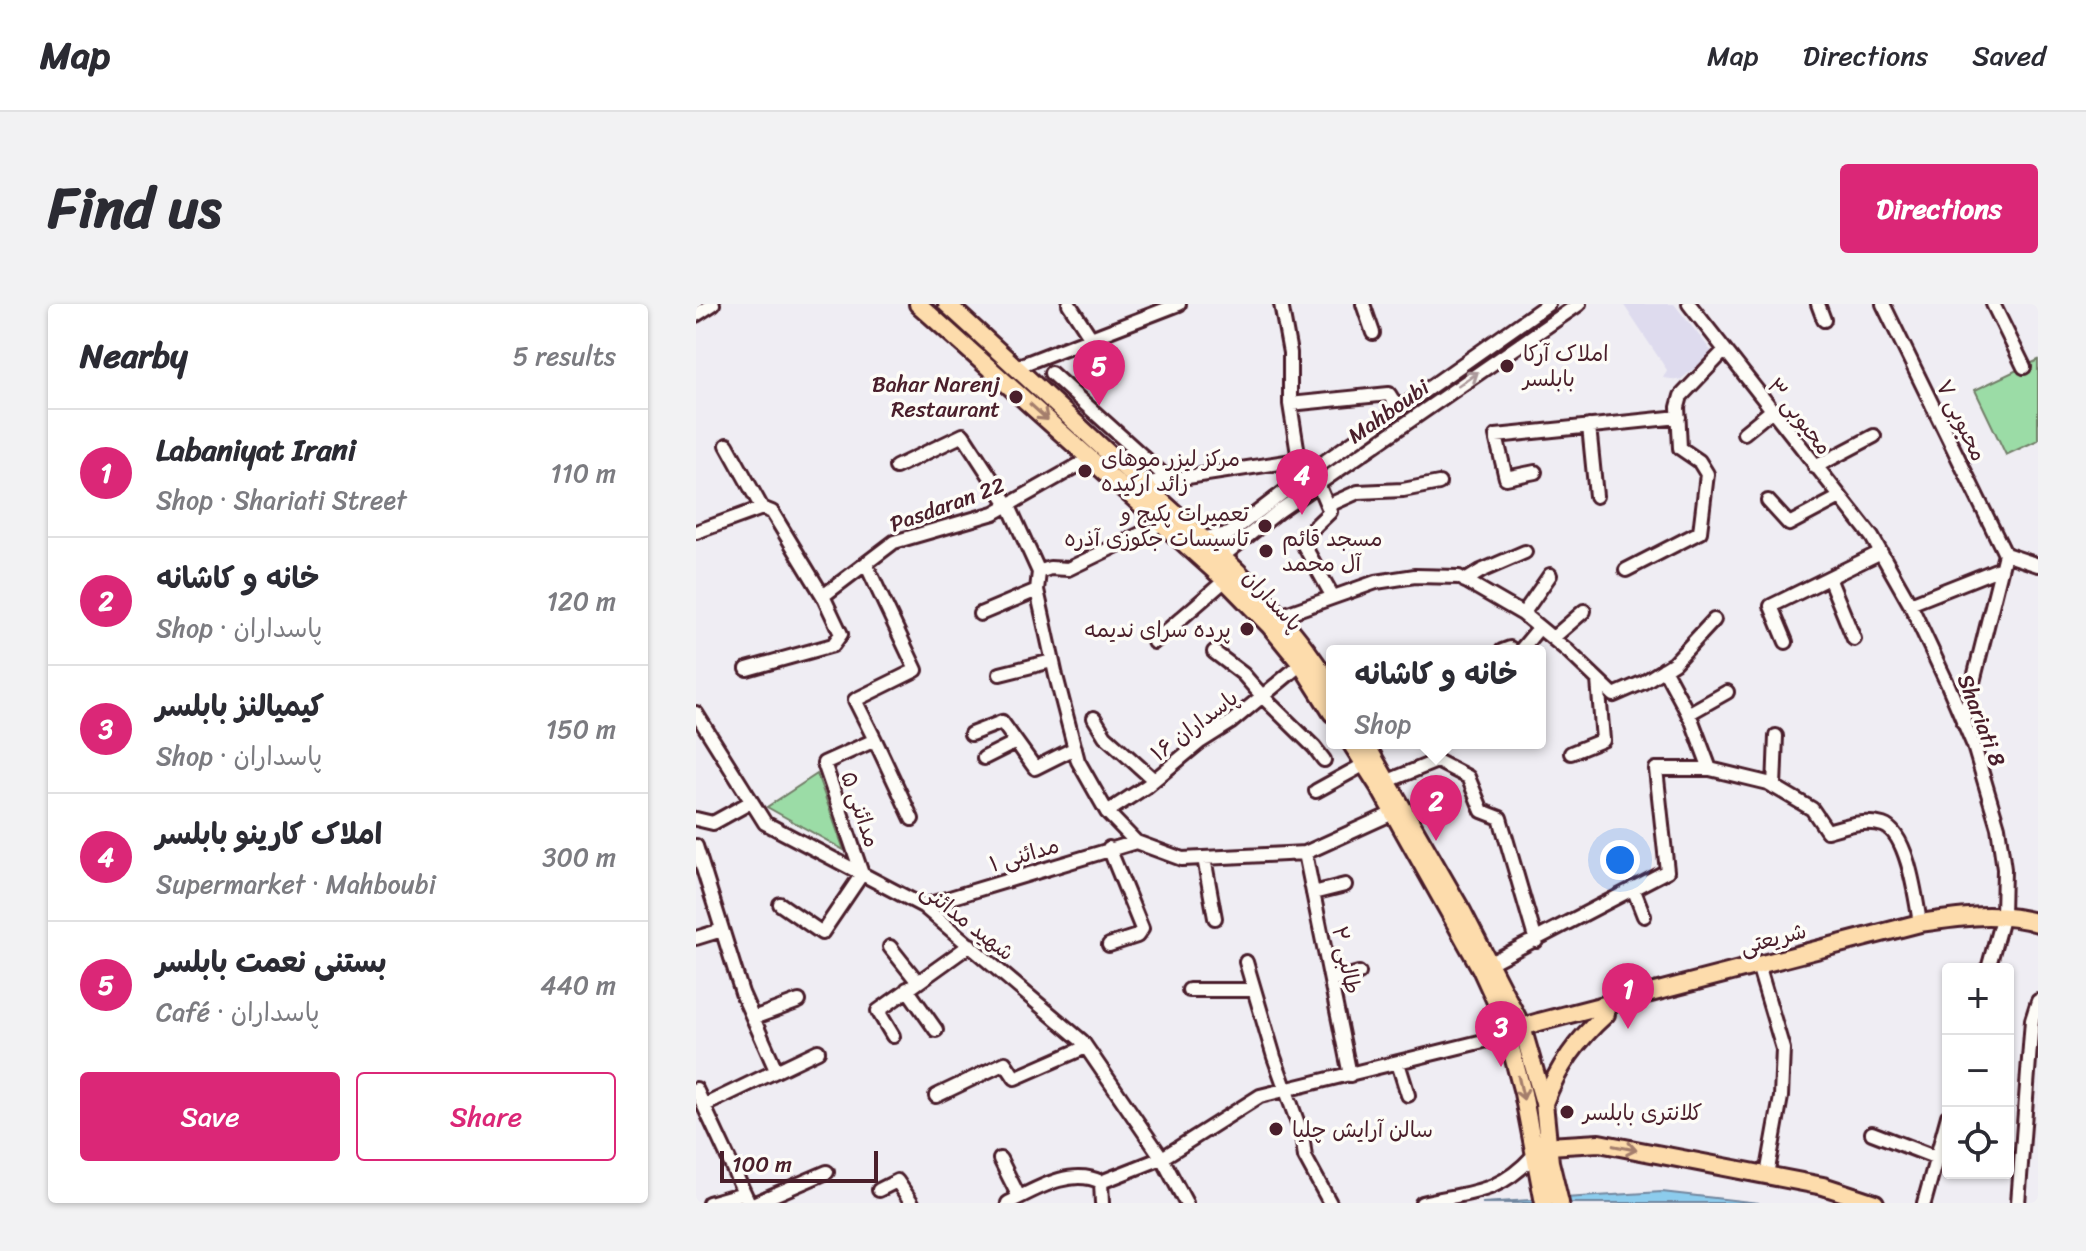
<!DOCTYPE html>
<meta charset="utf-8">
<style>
:root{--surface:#fff;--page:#f2f2f3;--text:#2b2b33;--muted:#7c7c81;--line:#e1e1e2;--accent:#db2777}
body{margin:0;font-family:Sriracha,"Playpen Sans Arabic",sans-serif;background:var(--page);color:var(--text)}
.controls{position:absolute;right:24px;bottom:24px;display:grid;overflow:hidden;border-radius:8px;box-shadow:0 2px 6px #0004}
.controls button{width:72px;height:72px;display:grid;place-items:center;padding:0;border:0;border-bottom:2px solid var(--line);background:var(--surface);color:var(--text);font:40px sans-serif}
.scale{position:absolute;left:24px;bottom:20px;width:158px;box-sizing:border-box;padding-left:8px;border:4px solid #4a1f2b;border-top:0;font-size:22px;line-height:28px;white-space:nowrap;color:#4a1f2b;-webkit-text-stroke:6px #fdfcf7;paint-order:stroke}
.you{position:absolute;left:924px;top:556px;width:28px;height:28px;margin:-20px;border:6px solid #fff;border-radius:50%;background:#1a73e8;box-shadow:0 0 0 12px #1a73e833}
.badge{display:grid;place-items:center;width:52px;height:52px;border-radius:50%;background:var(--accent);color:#fff;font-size:26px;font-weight:700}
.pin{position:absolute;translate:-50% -66px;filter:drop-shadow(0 2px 4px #0008)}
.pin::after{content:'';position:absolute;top:42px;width:28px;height:24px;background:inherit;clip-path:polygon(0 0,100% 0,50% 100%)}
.popup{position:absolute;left:630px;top:341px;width:220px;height:104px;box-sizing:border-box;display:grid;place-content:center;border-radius:8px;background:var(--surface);filter:drop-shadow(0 2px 6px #0005);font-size:26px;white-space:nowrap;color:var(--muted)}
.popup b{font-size:30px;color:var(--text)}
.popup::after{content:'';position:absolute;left:50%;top:100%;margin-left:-16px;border:16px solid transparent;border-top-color:var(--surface)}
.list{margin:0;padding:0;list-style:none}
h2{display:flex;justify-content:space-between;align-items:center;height:104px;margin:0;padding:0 32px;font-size:34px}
h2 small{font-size:26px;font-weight:400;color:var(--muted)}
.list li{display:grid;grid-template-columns:52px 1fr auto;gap:24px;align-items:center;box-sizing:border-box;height:128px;padding:0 32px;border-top:2px solid var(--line)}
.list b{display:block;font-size:30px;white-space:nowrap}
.list p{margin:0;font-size:26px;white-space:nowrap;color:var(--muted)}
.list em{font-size:26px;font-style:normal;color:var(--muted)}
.actions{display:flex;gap:16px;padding:24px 32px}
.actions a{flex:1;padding:18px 0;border:2px solid var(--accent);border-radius:8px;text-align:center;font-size:28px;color:var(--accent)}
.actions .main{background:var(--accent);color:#fff}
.icon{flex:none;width:44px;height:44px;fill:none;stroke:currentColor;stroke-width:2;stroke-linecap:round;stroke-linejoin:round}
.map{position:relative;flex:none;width:1342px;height:899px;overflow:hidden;border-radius:8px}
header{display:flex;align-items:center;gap:48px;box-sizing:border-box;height:112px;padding:0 40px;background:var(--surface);border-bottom:2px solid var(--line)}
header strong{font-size:38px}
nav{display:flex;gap:44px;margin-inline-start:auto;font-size:28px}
.intro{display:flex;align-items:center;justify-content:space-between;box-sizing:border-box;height:192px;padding:0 48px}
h1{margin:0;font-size:56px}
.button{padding:20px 36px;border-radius:8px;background:var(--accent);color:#fff;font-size:28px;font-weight:700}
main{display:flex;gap:48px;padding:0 48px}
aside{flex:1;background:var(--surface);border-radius:8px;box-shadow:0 2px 6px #0004}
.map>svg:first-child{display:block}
.built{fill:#dedbee}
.green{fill:#9bdca6;stroke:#727e68;stroke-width:2}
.water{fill:#8ccced;stroke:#72879f;stroke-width:2}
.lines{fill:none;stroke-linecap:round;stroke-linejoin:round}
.minor-casing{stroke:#4a1f2b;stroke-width:18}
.major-casing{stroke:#4a1f2b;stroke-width:22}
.minor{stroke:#fdfcf7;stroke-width:12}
.major{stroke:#fddcac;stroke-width:16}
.oneway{stroke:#ac999b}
.oneway2{stroke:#a47e6c}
.poi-dot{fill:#4a1f2b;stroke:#fdfcf7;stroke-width:3}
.labels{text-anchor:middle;stroke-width:7;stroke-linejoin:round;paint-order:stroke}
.poi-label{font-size:22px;fill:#4a1f2b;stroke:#fdfcf7;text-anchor:start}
.street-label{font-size:22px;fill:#4a1f2b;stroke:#fdfcf7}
</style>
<header>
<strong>Map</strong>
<nav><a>Map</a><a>Directions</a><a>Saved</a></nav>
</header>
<div class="intro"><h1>Find us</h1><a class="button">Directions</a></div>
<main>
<aside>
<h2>Nearby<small>5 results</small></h2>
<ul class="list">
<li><span class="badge">1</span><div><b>Labaniyat Irani</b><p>Shop · Shariati Street</p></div><em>110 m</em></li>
<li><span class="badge">2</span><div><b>خانه و کاشانه</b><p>Shop · پاسداران</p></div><em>120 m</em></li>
<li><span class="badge">3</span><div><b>کیمیالنز بابلسر</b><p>Shop · پاسداران</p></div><em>150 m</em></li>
<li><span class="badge">4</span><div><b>املاک کارینو بابلسر</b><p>Supermarket · Mahboubi</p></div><em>300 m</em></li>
<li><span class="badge">5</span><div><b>بستنی نعمت بابلسر</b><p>Café · پاسداران</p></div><em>440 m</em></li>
</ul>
<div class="actions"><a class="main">Save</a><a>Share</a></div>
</aside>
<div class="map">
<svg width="1342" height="899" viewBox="0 0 1342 899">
<rect width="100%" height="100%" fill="#efedf3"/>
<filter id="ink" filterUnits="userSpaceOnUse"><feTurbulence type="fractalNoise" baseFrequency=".0125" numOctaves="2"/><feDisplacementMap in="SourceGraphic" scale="16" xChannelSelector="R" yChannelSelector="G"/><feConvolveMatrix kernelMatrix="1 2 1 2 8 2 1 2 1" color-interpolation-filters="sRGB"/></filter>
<g filter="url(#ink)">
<path class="built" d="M 927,0 L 978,0 L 1017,49 L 984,76 L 967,74 L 971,66 Z"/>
<path class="green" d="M 1342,56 L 1342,136 L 1310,151 L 1279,86 Z
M 121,470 L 148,546 L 71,503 Z"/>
<path class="water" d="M 966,888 L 1063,899 L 786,899 Z"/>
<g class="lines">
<g class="minor-casing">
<path id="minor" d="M 373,0 L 395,34
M 585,0 L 594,49 L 594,100 L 603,156 L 622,180 L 634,208 L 607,234 L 606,238 L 637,293
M 667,0 L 677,29
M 993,0 L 1176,233 L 1214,300 L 1252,381 L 1278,442 L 1302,523 L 1308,565 L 1307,611 L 1292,665
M 1122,0 L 1128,16
M 1187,0 L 1309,250
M 1297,0 L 1328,63
M 0,11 L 17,0
M 320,63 L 483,0
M 355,69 L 473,176
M 594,100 L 693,90 L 703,106
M 893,122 L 900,192
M 1048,129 L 1075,107
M 31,141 L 66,204
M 200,163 L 267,131 L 312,200 L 343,268
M 1119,163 L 1178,132
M 839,168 L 810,174 L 800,132 L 983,113
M 446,180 L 603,156
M 1072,197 L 1093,220 L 1144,193
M 633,201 L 662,188 L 707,186 L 743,179
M 0,228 L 66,204 L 76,208 L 127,292 L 145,330 L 137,341 L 51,365
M 509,234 L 533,230 L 614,168 L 852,0
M 1309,250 L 1342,261
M 527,252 L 583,207 L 883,0
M 930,266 L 1004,228 L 1011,170 L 1003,157 L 984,144 L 982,103 L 985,92 L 1028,47
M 1133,274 L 1158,335
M 769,277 L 785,267 L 829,248
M 341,286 L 360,372 L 382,457 L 411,508 L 440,538 L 486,555 L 609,549 L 697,509
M 127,292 L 198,238 L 298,209 L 395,154
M 1214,300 L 1305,264
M 284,310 L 341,286 L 343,268 L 354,264 L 372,265 L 467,219
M 827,310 L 854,271
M 584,312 L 680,278 L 719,272 L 763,273 L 827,310 L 872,347 L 918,391 L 948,378 L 978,359 L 1018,316
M 857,334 L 888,307
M 458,338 L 534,272
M 1090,338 L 1075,302 L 1183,249
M 806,347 L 814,344 L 817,347
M 824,347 L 843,324
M 518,348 L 547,370 L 567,393 L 618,443 L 628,456
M 968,365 L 996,417 L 1014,465
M 304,370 L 356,357
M 0,409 L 69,519 L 227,602 L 386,737 L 466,854 L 490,899
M 992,410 L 1031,388
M 398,414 L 409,432 L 458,476
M 1267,418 L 1309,250
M 275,430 L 306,418 L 339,464 L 379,444
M 179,436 L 216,515
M 875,449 L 907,436 L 902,376
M 288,454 L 320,438
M 692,477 L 741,457 L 772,473 L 786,507 L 804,514 L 840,637
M 1078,483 L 1080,432
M 620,487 L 669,460
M 411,508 L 451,482 L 504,438 L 534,419 L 605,360
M 0,515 L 17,519 L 55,498
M 0,542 L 46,689 L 80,766
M 609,549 L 654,771
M 508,554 L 519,614
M 937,584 L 948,612
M 617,589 L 649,581
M 84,600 L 126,629 L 166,570 L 128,459 L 179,436 L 159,396 L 220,366 L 170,260
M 227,602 L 440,538
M 0,634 L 26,626
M 413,641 L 441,632 L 446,625 L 413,544
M 194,643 L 221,677
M 550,658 L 578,753 L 606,831 L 609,853 L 634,899
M 794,659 L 971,567 L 960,465 L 1014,465 L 1072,479 L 1116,505 L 1131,527 C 1149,522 1169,515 1187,521 C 1212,529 1220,596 1224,619
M 1062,661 L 1087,745 L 1085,793 L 1071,871
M 635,677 L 663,669
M 211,685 L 240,726
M 493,686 L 558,686
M 57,714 L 103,697
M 197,732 L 182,707 L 274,641
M 702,759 L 712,791
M 0,785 L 53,899
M 240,792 L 309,759 L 319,774 L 390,743
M 9,801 L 122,747
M 1176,829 L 1241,854
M 304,855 L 323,893
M 183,886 L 201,877 L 216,899
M 13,899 L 48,889
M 59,899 L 131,868
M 312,899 C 340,885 375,863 405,878
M 406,899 L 405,878 L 466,854 L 564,792 L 812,731
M 726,899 C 774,888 803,890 837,852
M 1228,899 L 1252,812
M 1322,899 L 1336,716 L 1342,697"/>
</g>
<g class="major-casing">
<path id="major" d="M 222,0 L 529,276 L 574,322 L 605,360 L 636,409
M 251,0 C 316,59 380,120 445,179 C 515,242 586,301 636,384
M 655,439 L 683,483 L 784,663 L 806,711 L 827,789 L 848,899
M 669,439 L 766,607 L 826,723 L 848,799 L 854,858 L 864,899
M 812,731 L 826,723 L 843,718 L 1224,619 C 1264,613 1303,607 1342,619
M 848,799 C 862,763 881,736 910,710
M 852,842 L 903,839 L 1127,882 L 1179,899"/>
</g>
<use href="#minor" class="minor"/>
<use href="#major" class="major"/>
</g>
<defs><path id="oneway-shaft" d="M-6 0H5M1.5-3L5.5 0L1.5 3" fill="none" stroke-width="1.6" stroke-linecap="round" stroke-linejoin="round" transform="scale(2)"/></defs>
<use class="oneway" href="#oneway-shaft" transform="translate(772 75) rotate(-35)"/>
<g class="oneway2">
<use href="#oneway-shaft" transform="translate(343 108) rotate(42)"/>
<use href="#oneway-shaft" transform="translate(825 784) rotate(77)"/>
<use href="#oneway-shaft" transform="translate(929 844) rotate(11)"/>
</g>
</g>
<g class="poi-dot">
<circle cx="811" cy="62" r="8"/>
<circle cx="320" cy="93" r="8"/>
<circle cx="389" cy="167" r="8"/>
<circle cx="569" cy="222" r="8"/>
<circle cx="570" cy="247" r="8"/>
<circle cx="551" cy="325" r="8"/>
<circle cx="871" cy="808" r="8"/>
<circle cx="580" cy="825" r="8"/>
</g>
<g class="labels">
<g class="poi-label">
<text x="827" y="57">املاک آرکا<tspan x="827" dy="25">بابلسر</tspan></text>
<text x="304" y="88" text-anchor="end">Bahar Narenj<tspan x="304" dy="25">Restaurant</tspan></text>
<text x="405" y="162">مرکز لیزر موهای<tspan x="405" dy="25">زائد ارکیده</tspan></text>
<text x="553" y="217" text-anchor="end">تعمیرات پکیج و<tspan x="553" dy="25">تاسیسات جکوزی آذره</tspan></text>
<text x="586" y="242">مسجد قائم<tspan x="586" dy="25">آل محمد</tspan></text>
<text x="535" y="333" text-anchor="end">پرده سرای ندیمه</text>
<text x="887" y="816">کلانتری بابلسر</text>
<text x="596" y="833">سالن آرایش چلیا</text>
</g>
<g class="street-label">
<text transform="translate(692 107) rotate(-35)" y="8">Mahboubi</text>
<text transform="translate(1104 112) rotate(52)" y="8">محبوبی ۳</text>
<text transform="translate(1266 116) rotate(64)" y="8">محبوبی ۷</text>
<text transform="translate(251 200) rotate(-20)" y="8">Pasdaran 22</text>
<text transform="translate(577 296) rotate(47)" y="8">پاسداران</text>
<text transform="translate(1286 416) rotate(69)" y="8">Shariati 8</text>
<text transform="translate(498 421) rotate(-37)" y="8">پاسداران ۱۶</text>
<text transform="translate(165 505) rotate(71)" y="8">مدائنی ۵</text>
<text transform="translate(328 550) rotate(-17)" y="8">مدائنی ۱</text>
<text transform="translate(272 617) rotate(38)" y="8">شهید مدائنی</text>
<text transform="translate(1077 634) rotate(-15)" y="8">شریعتی</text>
<text transform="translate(651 656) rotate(78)" y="8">طالبی ۲</text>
</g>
</g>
</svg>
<div class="controls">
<button>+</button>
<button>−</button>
<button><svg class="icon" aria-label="locate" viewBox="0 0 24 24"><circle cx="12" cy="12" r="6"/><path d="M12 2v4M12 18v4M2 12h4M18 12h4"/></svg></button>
</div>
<div class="scale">100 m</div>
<div class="you"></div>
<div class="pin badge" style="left:932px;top:725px">1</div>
<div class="pin badge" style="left:740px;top:537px">2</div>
<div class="popup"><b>خانه و کاشانه</b>Shop</div>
<div class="pin badge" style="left:805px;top:763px">3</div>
<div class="pin badge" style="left:606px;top:211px">4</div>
<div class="pin badge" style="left:403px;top:102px">5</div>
</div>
</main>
